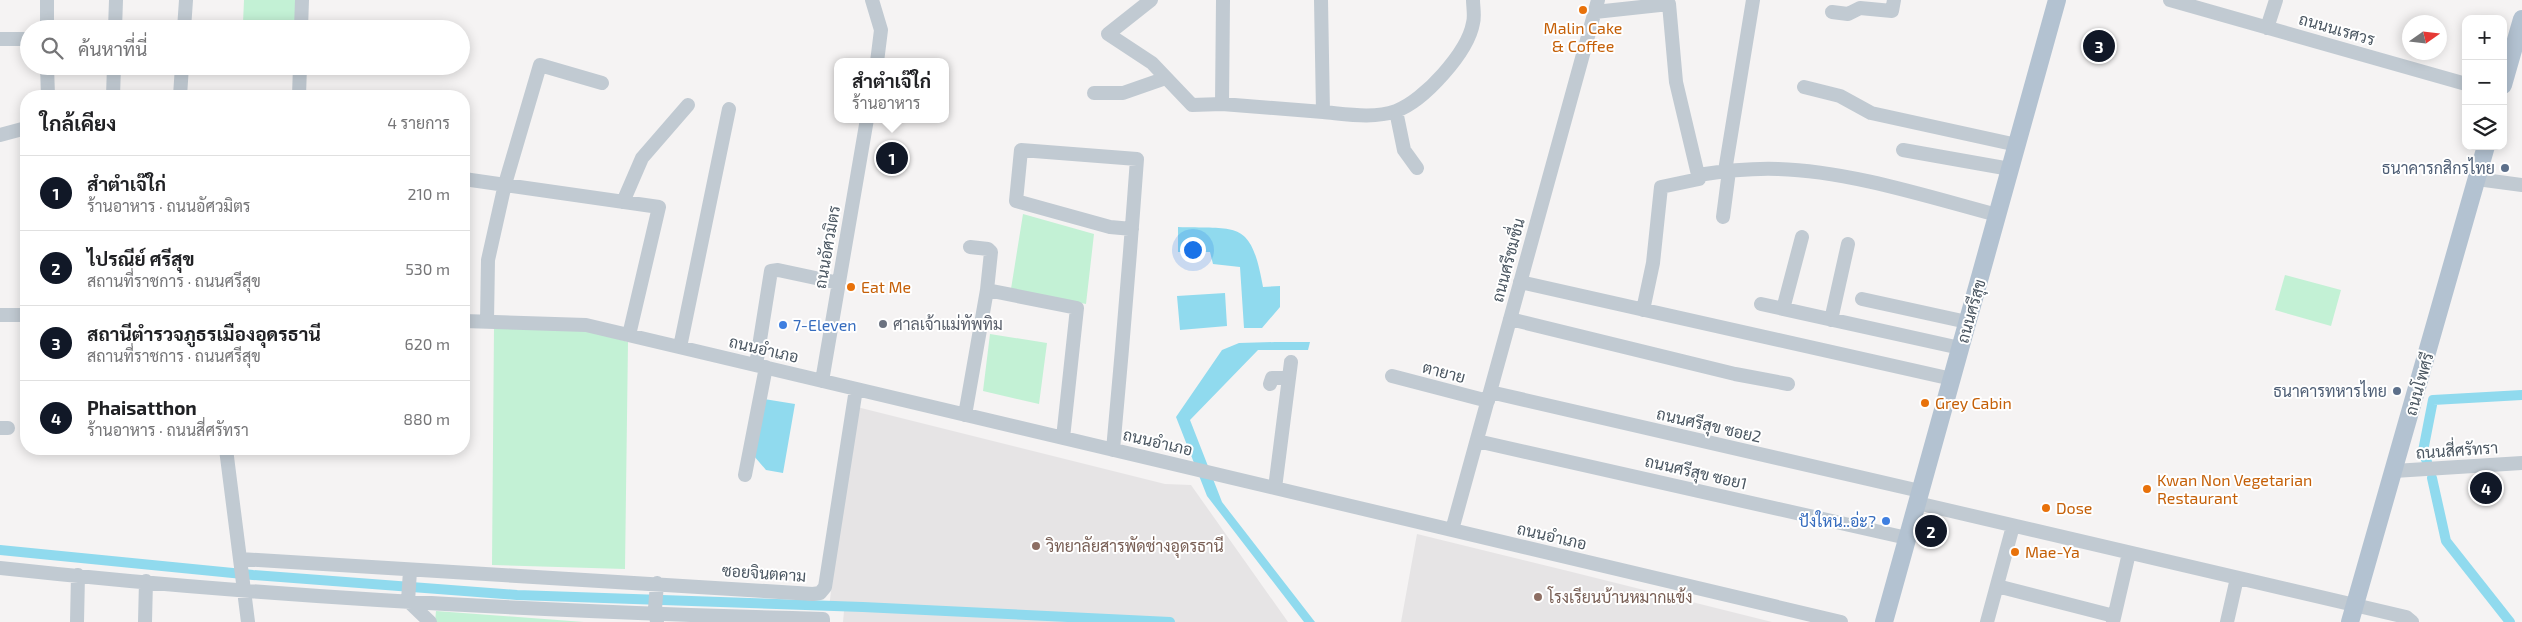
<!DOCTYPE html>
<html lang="th">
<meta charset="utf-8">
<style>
:root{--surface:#fff;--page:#f2f2f2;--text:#202124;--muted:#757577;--line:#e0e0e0;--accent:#111827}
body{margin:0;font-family:"Exo 2",Sarabun,sans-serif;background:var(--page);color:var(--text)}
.controls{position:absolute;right:15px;top:15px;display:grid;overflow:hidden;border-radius:10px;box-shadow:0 2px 12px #0003}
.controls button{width:45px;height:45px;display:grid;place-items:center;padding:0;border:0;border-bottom:1px solid var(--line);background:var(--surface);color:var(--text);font:25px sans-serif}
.compass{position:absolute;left:2402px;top:15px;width:45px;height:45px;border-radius:50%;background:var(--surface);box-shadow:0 2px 12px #0003;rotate:76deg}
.you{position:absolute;left:1192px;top:249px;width:18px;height:18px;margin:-12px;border:4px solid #fff;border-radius:50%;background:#1a73e8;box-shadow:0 0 0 8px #1a73e833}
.badge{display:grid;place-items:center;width:32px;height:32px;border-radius:50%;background:var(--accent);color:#fff;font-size:16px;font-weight:700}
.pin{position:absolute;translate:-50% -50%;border:2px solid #fff;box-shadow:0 1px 5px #0006}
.popup{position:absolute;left:834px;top:58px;width:115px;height:65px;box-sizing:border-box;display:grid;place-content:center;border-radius:10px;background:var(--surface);filter:drop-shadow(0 1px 4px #0005);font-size:16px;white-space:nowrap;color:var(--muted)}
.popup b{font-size:19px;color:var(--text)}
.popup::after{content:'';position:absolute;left:50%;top:100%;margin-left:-10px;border:10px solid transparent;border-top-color:var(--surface)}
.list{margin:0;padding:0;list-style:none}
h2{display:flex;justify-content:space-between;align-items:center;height:65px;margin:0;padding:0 20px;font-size:21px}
h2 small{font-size:16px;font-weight:400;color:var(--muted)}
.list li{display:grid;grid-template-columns:32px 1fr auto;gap:15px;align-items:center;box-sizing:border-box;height:75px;padding:0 20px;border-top:1px solid var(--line)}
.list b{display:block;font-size:19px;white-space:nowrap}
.list p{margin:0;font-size:16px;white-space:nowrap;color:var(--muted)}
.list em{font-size:16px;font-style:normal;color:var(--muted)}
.icon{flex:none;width:28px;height:28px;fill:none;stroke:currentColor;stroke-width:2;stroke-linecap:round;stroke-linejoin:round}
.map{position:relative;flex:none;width:2522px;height:622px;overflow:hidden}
.search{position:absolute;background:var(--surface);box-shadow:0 2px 12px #0003;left:20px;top:20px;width:450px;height:55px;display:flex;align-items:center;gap:12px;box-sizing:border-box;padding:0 18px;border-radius:28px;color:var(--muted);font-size:19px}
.panel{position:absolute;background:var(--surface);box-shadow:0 2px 12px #0003;left:20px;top:90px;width:450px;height:365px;border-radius:20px}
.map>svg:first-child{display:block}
.education{fill:#e6e4e5}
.green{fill:#c3f1d5}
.water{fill:#90daee}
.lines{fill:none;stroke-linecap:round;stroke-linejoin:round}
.canal{stroke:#90daee;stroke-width:10}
.minor{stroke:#c1cad2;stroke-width:14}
.major{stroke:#b3c2d1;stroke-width:18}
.food-dot{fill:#e8710a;stroke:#fff;stroke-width:2}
.service-dot{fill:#5c6f8a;stroke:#fff;stroke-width:2}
.worship-dot{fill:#6b7280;stroke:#fff;stroke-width:2}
.shop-dot{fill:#3f7fe0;stroke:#fff;stroke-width:2}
.education-dot{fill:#8d6e63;stroke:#fff;stroke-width:2}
.labels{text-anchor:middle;stroke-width:4;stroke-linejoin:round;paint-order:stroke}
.food-label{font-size:16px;fill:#c56008;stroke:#fff;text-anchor:start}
.street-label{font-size:16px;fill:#4a5661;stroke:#fff}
.service-label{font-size:16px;fill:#4e5e75;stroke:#fff;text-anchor:end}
.worship-label{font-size:16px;fill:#5b616d;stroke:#fff;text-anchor:start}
.shop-label{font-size:16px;fill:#366cbe;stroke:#fff;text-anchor:start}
.education-label{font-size:16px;fill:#785e54;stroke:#fff;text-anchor:start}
</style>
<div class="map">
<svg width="2522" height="622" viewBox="0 0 2522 622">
<rect width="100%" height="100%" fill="#f5f3f3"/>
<path class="education" d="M 853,406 L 1165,484 L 1191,485 L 1288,622 L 843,622 L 844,611 L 829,608 Z
M 1417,534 L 1568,571 L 1772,622 L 1401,622 Z"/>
<path class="green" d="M 244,0 L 297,0 L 295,26 L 243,23 Z
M 1023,214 L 1094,234 L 1086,304 L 1011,289 Z
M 2285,275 L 2341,290 L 2331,326 L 2275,310 Z
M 494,327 L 587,330 L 628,342 L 625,569 L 492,565 Z
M 990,334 L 1047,343 L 1039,404 L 983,391 Z
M 436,611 L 584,622 L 435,622 Z"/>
<path class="water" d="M 1178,227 C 1239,229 1251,220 1263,287 L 1280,286 L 1280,307 L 1262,328 L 1244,328 L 1240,267 L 1213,264 L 1210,252 L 1178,252 Z
M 1225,293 L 1227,326 L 1180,330 L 1177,296 Z
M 1275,342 L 1310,342 L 1308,350 L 1258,350 L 1190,420 L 1222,502 L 1315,622 L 1304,622 L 1207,496 L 1176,417 L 1222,350 L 1239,343 Z
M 764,399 L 795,404 L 783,473 L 766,470 L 754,456 Z"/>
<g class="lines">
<path class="canal" d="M 2427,462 L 2423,451 L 2433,400 L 2522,395
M 2432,478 L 2446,541 L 2510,622
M 0,550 L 253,575 L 517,595 L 863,607 L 1170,622"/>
<path class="minor" d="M 872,0 L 881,30 L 877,62
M 1151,0 L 1108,34 L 1152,63 L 1192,105 L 1222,104 L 1323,112
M 1321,0 L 1323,112 C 1346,114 1374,119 1396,111 C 1424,101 1468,52 1473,23 C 1475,16 1473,7 1473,0
M 2170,0 L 2466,84
M 1595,12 L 1669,4 L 1676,82 L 1699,179 L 1661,187 L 1653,263 L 1643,310
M 1832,12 L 1848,14 L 1860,8 L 1892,11 L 1894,0
M 2267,28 L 2276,0
M 47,29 L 47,0
M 115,29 L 116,0
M 184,29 L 186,0
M 301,29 L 302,0
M 0,39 L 29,39
M 47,66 L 48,96
M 1804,87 L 1840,96 L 1871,113 L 2017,145
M 1094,93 L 1123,93 L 1166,78
M 113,96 L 114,66
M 180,96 L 182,66
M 299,96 L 300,66
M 1222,104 L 1223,0
M 1396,111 L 1404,150 L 1417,168
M 0,135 L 26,128
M 1903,150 L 2010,169
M 1725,171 L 1753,0
M 1698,175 C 1724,171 1751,168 1778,169 C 1849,171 1929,197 1997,215
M 464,179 L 659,207 L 629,335
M 2477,179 L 2522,185
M 623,202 L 642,158 L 688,105
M 1723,217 L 1729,171
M 970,247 L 988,249 L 991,252 L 987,290
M 1520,282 L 1952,379
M 1862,299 L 1967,322
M 1761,304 L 1960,348
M 1783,309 L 1802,237
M 0,315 L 26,315
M 1510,319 L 1735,374 L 1788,384
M 1831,320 L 1848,244
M 464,321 L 586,325 L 1841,622
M 487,321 L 488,260 L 505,184 L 540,65 L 602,83
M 680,347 L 729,109
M 756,365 L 771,271 L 778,270 L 839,283
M 1392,376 L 1488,401
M 822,381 L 867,119
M 1270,384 L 1272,378 L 1289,378
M 1490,392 L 1920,491
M 965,415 L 987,290 L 1077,308 L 1063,438
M 0,428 L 8,428
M 1477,441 L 1907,538
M 226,449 L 248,622
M 1113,450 C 1122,353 1130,256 1137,159 L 1021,150 L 1016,201 L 1110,227 L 1132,229
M 2394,471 L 2522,463
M 745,475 L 766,367
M 1275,488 L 1291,362
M 1917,503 L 2406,617 L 2412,622
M 1452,530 L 1598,0
M 240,559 L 813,594 L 820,593 L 825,587 L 856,389
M 0,568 C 273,598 549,612 823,619 L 823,622
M 410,571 L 408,601 L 430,622
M 1997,586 L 2114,616
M 77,622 L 78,575
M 145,622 L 146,581
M 657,622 L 655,609 L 657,583
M 1987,622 L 2013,526
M 2113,622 L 2129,553
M 2227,622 L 2237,578"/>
<path class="major" d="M 2503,85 L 2522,19
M 1884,622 L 2057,0
M 2350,622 L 2486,146"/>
</g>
<g class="food-dot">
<circle cx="1583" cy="10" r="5"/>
<circle cx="851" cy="287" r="5"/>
<circle cx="1925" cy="403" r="5"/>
<circle cx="2147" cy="489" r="5"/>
<circle cx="2046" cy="508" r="5"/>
<circle cx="2015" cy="552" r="5"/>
</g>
<g class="service-dot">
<circle cx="2505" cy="168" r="5"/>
<circle cx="2397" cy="391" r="5"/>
</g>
<circle class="worship-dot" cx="883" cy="324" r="5"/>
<g class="shop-dot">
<circle cx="783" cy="325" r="5"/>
<circle cx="1886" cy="521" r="5"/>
</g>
<g class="education-dot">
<circle cx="1036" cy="546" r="5"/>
<circle cx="1538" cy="597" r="5"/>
</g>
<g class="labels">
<g class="food-label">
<text x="1583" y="34" text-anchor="middle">Malin Cake<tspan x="1583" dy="18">&amp; Coffee</tspan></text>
<text x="861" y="293">Eat Me</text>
<text x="1935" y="409">Grey Cabin</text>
<text x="2157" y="486">Kwan Non Vegetarian<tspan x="2157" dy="18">Restaurant</tspan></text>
<text x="2056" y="514">Dose</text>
<text x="2025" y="558">Mae-Ya</text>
</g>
<g class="street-label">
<text transform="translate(2337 29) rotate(16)" y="6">ถนนนเรศวร</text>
<text transform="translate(827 247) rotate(-80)" y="6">ถนนอัศวมิตร</text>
<text transform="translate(1508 260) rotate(-75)" y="6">ถนนศรีชมชื่น</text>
<text transform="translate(1971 311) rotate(-74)" y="6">ถนนศรีสุข</text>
<text transform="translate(764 349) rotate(13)" y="6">ถนนอำเภอ</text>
<text transform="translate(1444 372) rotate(15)" y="6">ตายาย</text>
<text transform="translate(2419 384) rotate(-74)" y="6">ถนนโพศรี</text>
<text transform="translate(1709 425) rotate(13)" y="6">ถนนศรีสุข ซอย2</text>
<text transform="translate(1158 442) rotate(13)" y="6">ถนนอำเภอ</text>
<text transform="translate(2457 450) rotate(-4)" y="6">ถนนสี่ศรัทรา</text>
<text transform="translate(1696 472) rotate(13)" y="6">ถนนศรีสุข ซอย1</text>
<text transform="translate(1552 536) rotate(13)" y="6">ถนนอำเภอ</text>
<text transform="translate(764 573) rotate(4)" y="6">ซอยจินตคาม</text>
</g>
<g class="service-label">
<text x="2495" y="174">ธนาคารกสิกรไทย</text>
<text x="2387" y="397">ธนาคารทหารไทย</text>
</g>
<g class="worship-label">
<text x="893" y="330">ศาลเจ้าแม่ทัพทิม</text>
</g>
<g class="shop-label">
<text x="793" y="331">7-Eleven</text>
<text x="1876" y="527" text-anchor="end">ปังใหน..อ่ะ?</text>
</g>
<g class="education-label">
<text x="1046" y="552">วิทยาลัยสารพัดช่างอุดรธานี</text>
<text x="1548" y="603">โรงเรียนบ้านหมากแข้ง</text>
</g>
</g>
</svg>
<div class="controls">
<button>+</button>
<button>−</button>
<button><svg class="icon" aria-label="layers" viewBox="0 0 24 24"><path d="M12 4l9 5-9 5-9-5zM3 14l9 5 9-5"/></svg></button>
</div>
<svg class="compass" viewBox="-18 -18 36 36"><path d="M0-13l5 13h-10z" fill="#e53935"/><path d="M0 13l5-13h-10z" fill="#757577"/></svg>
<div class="you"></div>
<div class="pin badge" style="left:892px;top:158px">1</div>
<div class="popup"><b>สำตำเจ๊ใก่</b>ร้านอาหาร</div>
<div class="pin badge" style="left:1931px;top:531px">2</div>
<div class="pin badge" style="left:2099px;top:46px">3</div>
<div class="pin badge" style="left:2486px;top:488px">4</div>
<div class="search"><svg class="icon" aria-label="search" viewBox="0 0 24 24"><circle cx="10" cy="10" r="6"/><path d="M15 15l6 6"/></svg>ค้นหาที่นี่</div>
<section class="panel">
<h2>ใกล้เคียง<small>4 รายการ</small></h2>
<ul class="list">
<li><span class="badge">1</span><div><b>สำตำเจ๊ใก่</b><p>ร้านอาหาร · ถนนอัศวมิตร</p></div><em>210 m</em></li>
<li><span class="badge">2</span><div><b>ไปรณีย์ ศรีสุข</b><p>สถานที่ราชการ · ถนนศรีสุข</p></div><em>530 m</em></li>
<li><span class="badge">3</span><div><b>สถานีตำรวจภูธรเมืองอุดรธานี</b><p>สถานที่ราชการ · ถนนศรีสุข</p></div><em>620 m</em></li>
<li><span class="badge">4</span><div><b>Phaisatthon</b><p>ร้านอาหาร · ถนนสี่ศรัทรา</p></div><em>880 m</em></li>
</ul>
</section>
</div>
